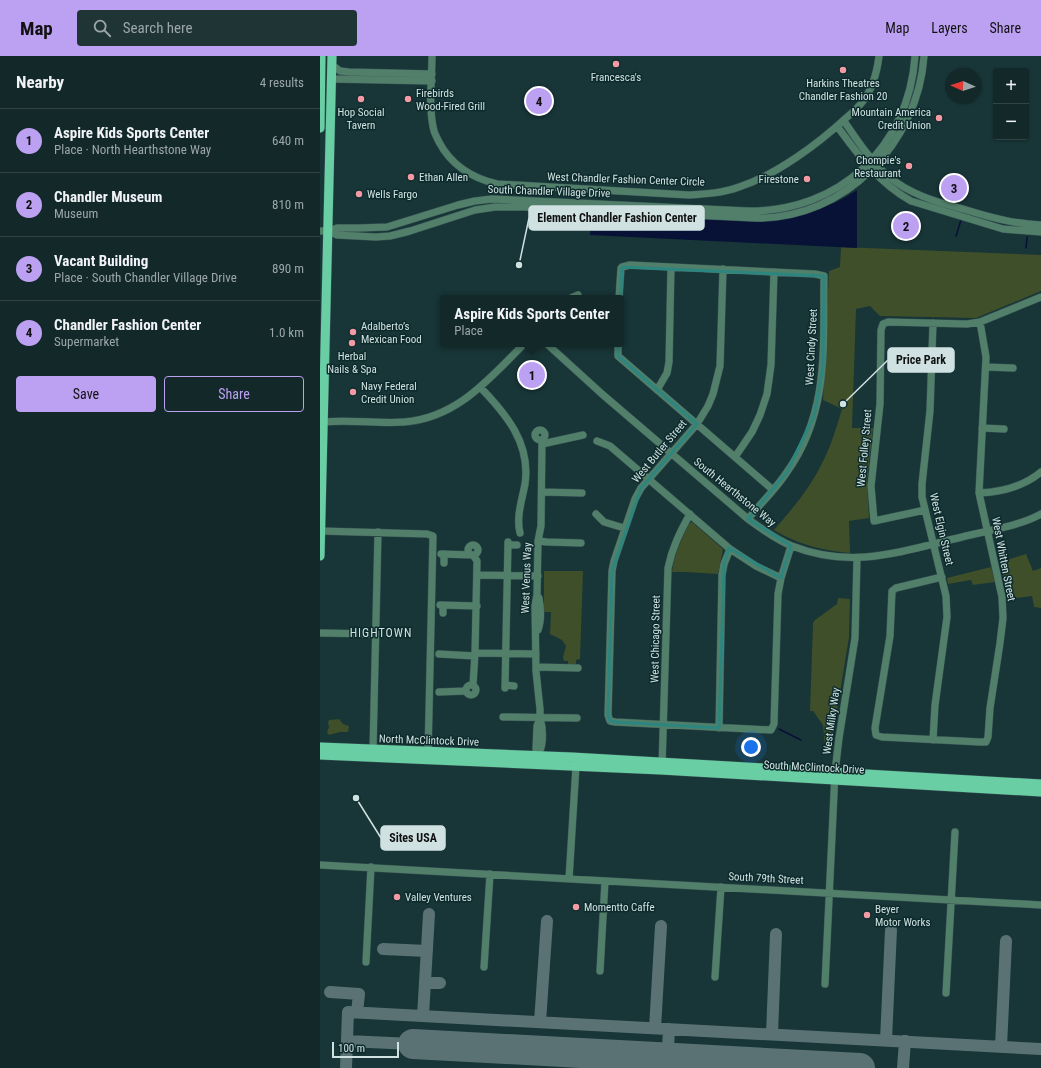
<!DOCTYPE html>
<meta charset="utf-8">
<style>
:root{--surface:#122829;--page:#1f3435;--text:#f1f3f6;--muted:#9ca6a8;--line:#314446;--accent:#bca0f2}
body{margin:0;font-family:"Roboto Condensed",sans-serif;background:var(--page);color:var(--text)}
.controls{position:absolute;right:12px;top:12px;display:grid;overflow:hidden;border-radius:4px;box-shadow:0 1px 3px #0004}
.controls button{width:36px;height:36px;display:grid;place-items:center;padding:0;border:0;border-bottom:1px solid var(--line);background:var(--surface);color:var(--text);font:20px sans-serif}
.compass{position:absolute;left:625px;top:12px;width:36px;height:36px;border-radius:50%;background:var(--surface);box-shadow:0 1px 3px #0004;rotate:273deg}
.scale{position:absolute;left:12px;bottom:10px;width:67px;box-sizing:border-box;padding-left:4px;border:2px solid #d0e1e1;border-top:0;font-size:11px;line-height:14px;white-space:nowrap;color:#d0e1e1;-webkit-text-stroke:3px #0d2b2c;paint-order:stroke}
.you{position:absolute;left:431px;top:691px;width:14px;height:14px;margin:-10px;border:3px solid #fff;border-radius:50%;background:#1a73e8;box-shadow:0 0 0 6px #1a73e833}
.badge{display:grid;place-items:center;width:26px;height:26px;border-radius:50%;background:var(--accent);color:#111;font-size:13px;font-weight:700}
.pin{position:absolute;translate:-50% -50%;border:2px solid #fff;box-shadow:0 1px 4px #0006}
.popup{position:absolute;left:120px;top:239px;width:184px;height:52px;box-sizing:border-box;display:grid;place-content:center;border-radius:4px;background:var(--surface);filter:drop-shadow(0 1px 3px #0005);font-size:13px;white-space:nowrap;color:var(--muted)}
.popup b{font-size:15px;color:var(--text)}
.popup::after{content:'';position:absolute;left:50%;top:100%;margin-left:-8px;border:8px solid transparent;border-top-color:var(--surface)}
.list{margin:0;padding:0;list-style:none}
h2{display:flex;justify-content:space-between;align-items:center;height:52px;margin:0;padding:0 16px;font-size:17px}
h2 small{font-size:13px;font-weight:400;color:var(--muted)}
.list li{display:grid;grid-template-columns:26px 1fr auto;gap:12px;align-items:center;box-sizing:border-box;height:64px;padding:0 16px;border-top:1px solid var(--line)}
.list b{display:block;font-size:15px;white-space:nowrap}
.list p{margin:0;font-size:13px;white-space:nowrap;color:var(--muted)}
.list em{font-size:13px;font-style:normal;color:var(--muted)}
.actions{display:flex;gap:8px;padding:12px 16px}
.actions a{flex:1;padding:9px 0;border:1px solid var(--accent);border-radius:4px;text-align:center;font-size:14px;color:var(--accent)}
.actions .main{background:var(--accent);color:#111}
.icon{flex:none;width:22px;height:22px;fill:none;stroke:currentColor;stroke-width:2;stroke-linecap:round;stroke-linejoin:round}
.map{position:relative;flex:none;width:721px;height:1012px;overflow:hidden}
header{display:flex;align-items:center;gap:24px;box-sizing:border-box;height:56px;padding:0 20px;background:var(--accent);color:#111}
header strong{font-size:19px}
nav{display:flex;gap:22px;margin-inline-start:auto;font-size:14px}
.search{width:280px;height:36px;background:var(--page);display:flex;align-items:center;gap:10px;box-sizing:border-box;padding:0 14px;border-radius:4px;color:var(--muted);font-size:15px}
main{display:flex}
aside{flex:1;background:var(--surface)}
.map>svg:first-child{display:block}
.green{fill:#3e4f2a}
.water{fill:#081136}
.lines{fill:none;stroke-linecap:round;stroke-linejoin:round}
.stream{stroke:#081136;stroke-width:1.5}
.taxiway{stroke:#5a7274;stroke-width:12}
.runway{stroke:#5a7274;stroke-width:30}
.minor-casing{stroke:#355152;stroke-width:8}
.major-casing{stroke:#355152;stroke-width:10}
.minor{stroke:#517f6a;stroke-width:7}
.major{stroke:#69cea4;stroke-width:9}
.marked{fill:none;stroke:#2c867f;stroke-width:3;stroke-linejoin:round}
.poi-dot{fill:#f49aa4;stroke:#0d2b2c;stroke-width:1.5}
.labels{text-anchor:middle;stroke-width:3;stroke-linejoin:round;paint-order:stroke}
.poi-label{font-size:11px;fill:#d0e1e1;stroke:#0d2b2c;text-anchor:start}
.street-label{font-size:11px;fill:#d0e1e1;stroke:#0d2b2c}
.neighbourhood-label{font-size:12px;letter-spacing:1px;fill:#d0e1e1;stroke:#0d2b2c}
.leader{fill:none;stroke:#d0e1e1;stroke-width:1.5}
.callout-dot{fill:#d0e1e1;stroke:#0d2b2c;stroke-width:1.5}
.callout{fill:#d0e1e1;stroke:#d0e1e1;stroke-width:1.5}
.callout-label{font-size:12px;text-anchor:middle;font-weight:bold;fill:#111}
</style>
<header>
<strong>Map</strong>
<div class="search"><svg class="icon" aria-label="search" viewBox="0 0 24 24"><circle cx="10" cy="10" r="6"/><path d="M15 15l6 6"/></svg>Search here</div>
<nav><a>Map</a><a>Layers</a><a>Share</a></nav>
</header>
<main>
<aside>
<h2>Nearby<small>4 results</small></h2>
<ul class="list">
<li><span class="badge">1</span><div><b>Aspire Kids Sports Center</b><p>Place · North Hearthstone Way</p></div><em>640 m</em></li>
<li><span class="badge">2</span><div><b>Chandler Museum</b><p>Museum</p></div><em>810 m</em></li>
<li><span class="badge">3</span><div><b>Vacant Building</b><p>Place · South Chandler Village Drive</p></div><em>890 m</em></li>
<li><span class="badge">4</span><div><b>Chandler Fashion Center</b><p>Supermarket</p></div><em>1.0 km</em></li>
</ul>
<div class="actions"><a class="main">Save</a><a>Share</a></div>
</aside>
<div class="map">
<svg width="721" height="1012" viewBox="0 0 721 1012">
<rect width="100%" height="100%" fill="#183537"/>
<path class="green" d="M 521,191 L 721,199 L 721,235 L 656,262 L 560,260 L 550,250 L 536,253 L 532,372 L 553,372 L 547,425 L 549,462 L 529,465 L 530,497 C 500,494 480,489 454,474 C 471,454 488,435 500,411 C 510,393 516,373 522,353 L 503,344 L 509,215 L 520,211 Z
M 372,466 L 403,493 L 398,518 L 366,516 L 352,516 C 354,499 361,484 369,468 Z
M 706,498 L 713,515 L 721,512 L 721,552 L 714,551 L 712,540 L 687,543 L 684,523 L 680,506 Z
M 671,511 L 675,526 L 653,529 L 651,524 L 628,528 L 627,522 Z
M 224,515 L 263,515 L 260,603 L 256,604 L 256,609 L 248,609 L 248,605 L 244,605 L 243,601 L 246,590 L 242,584 L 230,578 L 231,556 L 224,556 Z
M 518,542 L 530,543 L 529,581 L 511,692 L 505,691 L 503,669 L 493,655 L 490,655 L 493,567 L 495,564 L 517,548 Z
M 19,663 L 23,668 L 29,670 L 28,676 L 20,676 L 9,679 L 7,677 L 9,671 L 8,667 L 9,664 Z"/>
<path class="water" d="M 537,134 L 537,192 L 270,179 L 271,158 L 443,165 C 476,162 509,153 537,134 Z"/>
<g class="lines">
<path class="stream" d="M 636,180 L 641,164
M 706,192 L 707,181
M 459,673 L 481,684"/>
<path class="taxiway" d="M 63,893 L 107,895
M 105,930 L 108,927 L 120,927
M 10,936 L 39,938 L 37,956
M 103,960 L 109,858
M 220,966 L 227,865
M 335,972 L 341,870
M 452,978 L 456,878
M 566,984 L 571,874
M 27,985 L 93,988
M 681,991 L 686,885
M 26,1012 L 28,956 L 721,993
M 347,1012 L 349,973
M 583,1012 L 585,985"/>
<path class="runway" d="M 93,988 L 540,1012"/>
<g class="minor-casing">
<path id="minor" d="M 112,0 C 112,24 108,51 114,75 C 115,78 117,82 119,86 C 131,109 152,122 177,128 L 369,139 C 386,138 403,137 419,131 C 456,119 498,88 526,62 C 532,57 538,52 543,45 C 553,32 557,16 559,0
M 12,9 L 20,15 L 29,16 L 112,18
M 12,23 L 112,25
M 524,65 C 537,84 550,104 568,120 C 589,138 616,146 643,153 C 669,161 694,168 721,169
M 517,70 C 538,99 560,128 591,145 L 683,173 L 721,176
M 0,175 L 9,175 L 17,179 L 56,181 L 70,180 L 90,175 L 155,154 L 175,151 L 204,151 L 436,162 C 525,163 598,87 604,0
M 9,175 L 17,172 L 39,172 L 67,171 L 138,149 L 155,145 L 172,143 L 428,155 C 519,156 589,91 595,0
M 403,213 L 400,310 L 393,338 L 388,350 L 377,368 L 321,432 L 315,443 L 294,505 L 292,515 L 288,659 L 290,665 L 295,666 L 451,674 L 454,668 L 458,538 L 461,522 L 471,490
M 251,242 L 258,239
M 299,242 L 301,212 L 302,211 L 310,209 L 495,218 L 504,220 C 503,289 510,356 467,416 C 456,433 441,447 428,463
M 227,288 L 282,338 L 428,463 C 442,473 456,484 472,490 C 533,514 582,495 642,481 C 665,475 700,470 721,458
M 298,288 L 298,300 L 453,434
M 666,311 L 693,312
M 160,331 C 186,358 211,387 205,428 C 202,444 196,461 200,477
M 337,334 L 347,317 L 349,306 L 351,211
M 4,366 C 30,363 57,368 84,366 C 137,362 169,323 204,288
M 662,372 L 684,373
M215 379a5 5 0 1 1 10 0a5 5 0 1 1-10 0Z
M 277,385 L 290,390 L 410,493 L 436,510 L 461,522
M 222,388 L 263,379
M 415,401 L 432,376 L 440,359 L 447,338 L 451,309 L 454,216
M 222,436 L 262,437
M 659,437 C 681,436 703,431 721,416
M 605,454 L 554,465 L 551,430 L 560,348 L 561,274 L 563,268 L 568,266 L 647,268 L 660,266 L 721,241
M 276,458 L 284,466 L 304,472
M 1,475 L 107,478 L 113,480 L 108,699
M 218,485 L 227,486 L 261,487
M148 494a5 5 0 1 1 10 0a5 5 0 1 1-10 0Z
M 188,489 L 197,489
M 121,498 L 153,499 L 157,505 L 155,597 L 153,629
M 124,507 L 124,498
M 158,519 L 218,520
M 622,521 L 576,532 L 572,535 L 570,580 L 555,672 L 556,679 L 562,681 L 660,686 L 666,686 L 668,681 L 670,652 L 680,587 L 683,562 L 682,541 L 659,437 L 666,301 L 660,266
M 120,549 L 157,550
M 123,557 L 123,549
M 218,574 C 222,563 221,553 219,542
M 0,577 L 56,578
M 155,597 L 216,598
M 119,598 L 155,600
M 216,611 L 258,612
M146 634a5 5 0 1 1 10 0a5 5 0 1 1-10 0Z
M 185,629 L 194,630
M 185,632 L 188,486
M 119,636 L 146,635
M 183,661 L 257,662
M 399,672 L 402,519 L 404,508 L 410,493
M 613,684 L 615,649 L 627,561 L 626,540 L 602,441 L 602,428 L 610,355 L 613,267
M 53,694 L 58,476
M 219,697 C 224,687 223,672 220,662
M 218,704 L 216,693 L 217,670 L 220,662 L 220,653 L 216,615 L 215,550 L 217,539 L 218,485 L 221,470 L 222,384
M 342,711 L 348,512 C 352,492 360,476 370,458
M 0,809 L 721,849
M 249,823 L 256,710 L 255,705
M 46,906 L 51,811
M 164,911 L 170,818
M 280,915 L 285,825
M 395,921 L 401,831
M 505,928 L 515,716 L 519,682 L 535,582 L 537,502
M 626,937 L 635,776"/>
</g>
<g class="major-casing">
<path id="major" d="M 0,72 L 1,0
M 0,500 L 12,0
M 0,691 L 252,701 L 721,728
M 0,699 L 341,714 L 721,736"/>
</g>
<use href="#minor" class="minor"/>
<use href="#major" class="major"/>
</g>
<path class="marked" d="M 302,211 L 504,220 L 503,310 L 494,360 L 467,416 L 428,463 L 471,490 L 461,522 L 409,492 L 404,508 L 399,672 L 295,666 L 290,665 L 288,659 L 292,515 L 321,432 L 377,368 L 298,300 Z"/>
<g class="poi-dot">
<circle cx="296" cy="8" r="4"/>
<circle cx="523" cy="14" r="4"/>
<circle cx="41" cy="43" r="4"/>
<circle cx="88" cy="43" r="4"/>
<circle cx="619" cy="62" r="4"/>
<circle cx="589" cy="110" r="4"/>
<circle cx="91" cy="121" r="4"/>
<circle cx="487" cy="123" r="4"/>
<circle cx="39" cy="138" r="4"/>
<circle cx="33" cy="276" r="4"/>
<circle cx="32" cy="287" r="4"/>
<circle cx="33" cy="336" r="4"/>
<circle cx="77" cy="841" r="4"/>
<circle cx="256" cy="851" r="4"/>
<circle cx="547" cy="859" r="4"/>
</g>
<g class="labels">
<g class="poi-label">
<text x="296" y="25" text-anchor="middle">Francesca's</text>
<text x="523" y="31" text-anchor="middle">Harkins Theatres<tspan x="523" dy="13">Chandler Fashion 20</tspan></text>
<text x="96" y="41">Firebirds<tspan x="96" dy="13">Wood-Fired Grill</tspan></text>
<text x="41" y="60" text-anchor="middle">Hop Social<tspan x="41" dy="13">Tavern</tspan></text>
<text x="611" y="60" text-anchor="end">Mountain America<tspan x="611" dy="13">Credit Union</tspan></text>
<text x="581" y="108" text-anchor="end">Chompie's<tspan x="581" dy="13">Restaurant</tspan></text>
<text x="99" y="125">Ethan Allen</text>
<text x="479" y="127" text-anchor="end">Firestone</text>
<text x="47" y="142">Wells Fargo</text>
<text x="41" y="274">Adalberto’s<tspan x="41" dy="13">Mexican Food</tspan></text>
<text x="32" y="304" text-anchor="middle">Herbal<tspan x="32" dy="13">Nails &amp; Spa</tspan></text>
<text x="41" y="334">Navy Federal<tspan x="41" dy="13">Credit Union</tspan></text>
<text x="85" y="845">Valley Ventures</text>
<text x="264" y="855">Momentto Caffe</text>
<text x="555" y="857">Beyer<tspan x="555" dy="13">Motor Works</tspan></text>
</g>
<g class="street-label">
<text transform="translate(306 123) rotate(2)" y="4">West Chandler Fashion Center Circle</text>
<text transform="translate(229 135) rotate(2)" y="4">South Chandler Village Drive</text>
<text transform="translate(491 291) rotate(-87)" y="4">West Cindy Street</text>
<text transform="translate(544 392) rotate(-85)" y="4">West Folley Street</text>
<text transform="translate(339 395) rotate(-50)" y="4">West Butler Street</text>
<text transform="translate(415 436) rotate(39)" y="4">South Hearthstone Way</text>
<text transform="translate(622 473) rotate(77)" y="4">West Elgin Street</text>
<text transform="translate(684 503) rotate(79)" y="4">West Whitten Street</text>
<text transform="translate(206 522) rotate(-88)" y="4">West Venus Way</text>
<text transform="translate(335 583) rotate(-89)" y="4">West Chicago Street</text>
<text transform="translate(511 665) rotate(-82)" y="4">West Milky Way</text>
<text transform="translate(109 684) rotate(2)" y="4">North McClintock Drive</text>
<text transform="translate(494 711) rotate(3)" y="4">South McClintock Drive</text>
<text transform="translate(446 822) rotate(3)" y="4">South 79th Street</text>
</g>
<g class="neighbourhood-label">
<text x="61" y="581">HIGHTOWN</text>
</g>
</g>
<path class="leader" d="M199 209L209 162M523 348L568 304M36 742L61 782"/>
<g class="callout-dot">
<circle cx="199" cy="209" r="4"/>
<circle cx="523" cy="348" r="4"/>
<circle cx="36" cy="742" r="4"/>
</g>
<g class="callout">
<rect x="209" y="150" width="175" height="24" rx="4"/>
<rect x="568" y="292" width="66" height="24" rx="4"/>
<rect x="61" y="770" width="64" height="24" rx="4"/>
</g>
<g class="callout-label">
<text x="297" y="166">Element Chandler Fashion Center</text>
<text x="601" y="308">Price Park</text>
<text x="93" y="786">Sites USA</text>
</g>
</svg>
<div class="controls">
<button>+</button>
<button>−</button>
</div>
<svg class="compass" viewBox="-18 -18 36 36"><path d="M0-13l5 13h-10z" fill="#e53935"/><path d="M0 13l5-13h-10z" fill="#9ca6a8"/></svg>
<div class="scale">100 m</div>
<div class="you"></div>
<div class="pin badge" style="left:212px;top:319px">1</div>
<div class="popup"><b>Aspire Kids Sports Center</b>Place</div>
<div class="pin badge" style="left:586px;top:170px">2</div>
<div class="pin badge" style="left:634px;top:132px">3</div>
<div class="pin badge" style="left:219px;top:45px">4</div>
</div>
</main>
